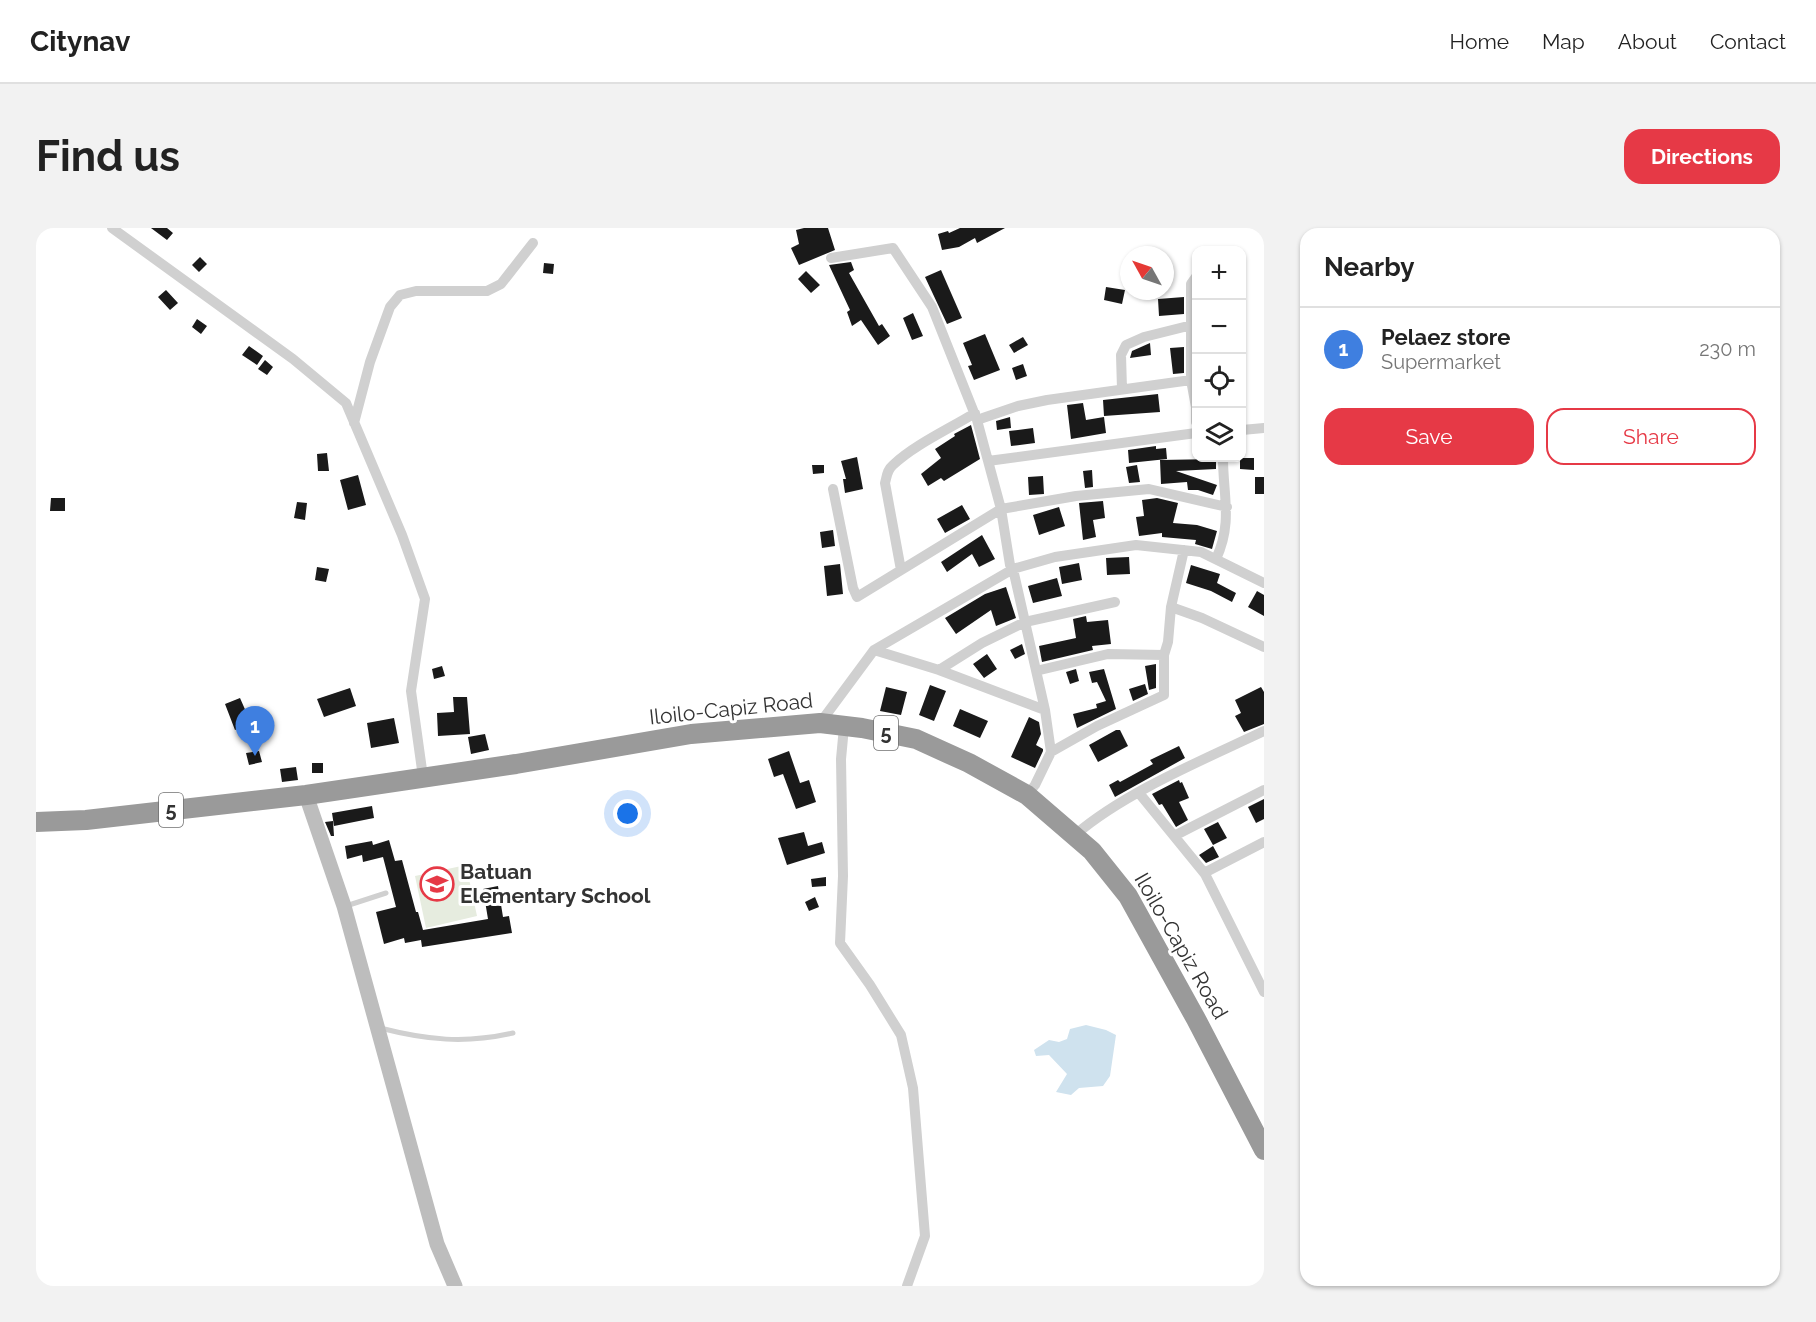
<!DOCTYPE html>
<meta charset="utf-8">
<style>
:root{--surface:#fff;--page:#f2f2f2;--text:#222;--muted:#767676;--line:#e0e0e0;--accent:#e63946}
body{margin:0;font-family:Raleway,sans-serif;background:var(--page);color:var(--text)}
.controls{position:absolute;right:18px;top:18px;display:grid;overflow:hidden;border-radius:12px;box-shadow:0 2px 4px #0004}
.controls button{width:54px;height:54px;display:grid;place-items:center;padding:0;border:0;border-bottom:2px solid var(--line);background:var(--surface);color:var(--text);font:30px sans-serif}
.compass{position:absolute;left:1084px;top:18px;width:54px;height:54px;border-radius:50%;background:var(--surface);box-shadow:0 2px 4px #0004;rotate:310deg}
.you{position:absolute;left:592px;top:586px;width:21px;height:21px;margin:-15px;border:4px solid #fff;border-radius:50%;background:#1a73e8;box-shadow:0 0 0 9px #1a73e833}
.badge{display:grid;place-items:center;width:39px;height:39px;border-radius:50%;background:var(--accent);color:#fff;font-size:20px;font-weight:700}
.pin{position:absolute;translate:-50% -50px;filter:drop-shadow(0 2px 3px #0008)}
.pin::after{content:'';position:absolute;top:32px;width:21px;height:18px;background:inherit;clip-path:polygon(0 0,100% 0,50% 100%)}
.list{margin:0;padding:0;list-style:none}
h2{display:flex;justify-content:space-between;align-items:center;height:78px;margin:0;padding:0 24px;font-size:26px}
h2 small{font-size:20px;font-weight:400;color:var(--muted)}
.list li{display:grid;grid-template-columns:39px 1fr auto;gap:18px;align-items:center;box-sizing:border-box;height:84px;padding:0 24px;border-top:2px solid var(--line)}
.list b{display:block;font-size:22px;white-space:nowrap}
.list p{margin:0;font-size:20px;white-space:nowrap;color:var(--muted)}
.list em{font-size:20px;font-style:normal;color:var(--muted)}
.actions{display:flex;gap:12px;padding:18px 24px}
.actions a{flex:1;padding:14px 0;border:2px solid var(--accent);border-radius:18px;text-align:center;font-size:21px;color:var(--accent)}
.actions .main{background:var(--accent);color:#fff}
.icon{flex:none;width:33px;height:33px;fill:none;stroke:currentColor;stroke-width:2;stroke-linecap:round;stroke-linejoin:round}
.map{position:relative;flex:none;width:1228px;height:1058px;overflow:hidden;border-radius:18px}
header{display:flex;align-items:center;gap:36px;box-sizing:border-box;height:84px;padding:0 30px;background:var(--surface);border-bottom:2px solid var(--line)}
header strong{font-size:28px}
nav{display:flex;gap:33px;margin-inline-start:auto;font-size:21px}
.intro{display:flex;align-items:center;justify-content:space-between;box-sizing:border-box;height:144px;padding:0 36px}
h1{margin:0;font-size:42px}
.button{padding:15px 27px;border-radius:18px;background:var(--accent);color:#fff;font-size:21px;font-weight:700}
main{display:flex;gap:36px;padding:0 36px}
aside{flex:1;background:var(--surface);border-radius:18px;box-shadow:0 2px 4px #0004}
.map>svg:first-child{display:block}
.green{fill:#e6ecdf}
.water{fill:#cfe2ee}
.building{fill:#1a1a1a}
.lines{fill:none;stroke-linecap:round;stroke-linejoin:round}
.lane{stroke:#d0d0d0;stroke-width:5}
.street{stroke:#d0d0d0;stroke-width:10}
.secondary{stroke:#bdbdbd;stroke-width:15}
.highway{stroke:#9a9a9a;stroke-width:20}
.labels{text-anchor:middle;stroke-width:6;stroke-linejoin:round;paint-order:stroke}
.shield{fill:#fff;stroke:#707070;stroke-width:1.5}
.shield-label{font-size:20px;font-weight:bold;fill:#333}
.street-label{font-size:21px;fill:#333;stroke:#fff}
.poi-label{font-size:21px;font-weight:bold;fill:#333;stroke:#fff;text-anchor:start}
</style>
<header>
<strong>Citynav</strong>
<nav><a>Home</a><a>Map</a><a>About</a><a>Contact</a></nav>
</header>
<div class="intro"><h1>Find us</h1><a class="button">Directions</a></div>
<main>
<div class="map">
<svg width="1228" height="1058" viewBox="0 0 1228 1058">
<rect width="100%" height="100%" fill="#fff"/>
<path class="green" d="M 430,637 L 441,688 L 390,700 L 379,648 Z"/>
<path class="water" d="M 1050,797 L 1070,802 L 1080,807 L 1074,848 L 1067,858 L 1043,860 L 1035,867 L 1020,864 L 1031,846 L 1013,827 L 1000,828 L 998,822 L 1013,812 L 1023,814 L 1031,811 L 1034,801 Z"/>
<path class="building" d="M 115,0 L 131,0 L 137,5 L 131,12 Z
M 768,0 L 792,0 L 799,22 L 763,37 L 755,20 L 763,16 L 760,2 Z
M 924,0 L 969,0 L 941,15 L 939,10 L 923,19 L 906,22 L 902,6 L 912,3 L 913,5 Z
M 164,29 L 171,36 L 163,44 L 156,37 Z
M 815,34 L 818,42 L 813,45 L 843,98 L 846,96 L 854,108 L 842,117 L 825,92 L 816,98 L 811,84 L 814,82 L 793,37 Z
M 508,35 L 518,36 L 517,46 L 507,45 Z
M 905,42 L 926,90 L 911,96 L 889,49 Z
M 770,43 L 784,57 L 775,65 L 762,51 Z
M 1070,59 L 1089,62 L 1086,76 L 1068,72 Z
M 130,62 L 142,75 L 134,82 L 122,69 Z
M 1148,69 L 1148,86 L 1123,88 L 1122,71 Z
M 877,85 L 887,108 L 876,112 L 867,90 Z
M 161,91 L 171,98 L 165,106 L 156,99 Z
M 949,106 L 964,142 L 938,152 L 932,138 L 936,137 L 927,115 Z
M 987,109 L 992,117 L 978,125 L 973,117 Z
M 1114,115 L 1115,127 L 1094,130 L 1096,123 Z
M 213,118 L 227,128 L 221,137 L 206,127 Z
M 1148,119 L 1148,145 L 1137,146 L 1134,120 Z
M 229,132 L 237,139 L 231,147 L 222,141 Z
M 987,136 L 991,148 L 980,152 L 976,140 Z
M 1122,166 L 1124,184 L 1068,188 L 1067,172 Z
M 1047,175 L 1050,192 L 1068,189 L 1070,205 L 1035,211 L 1031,177 Z
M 974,189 L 975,200 L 961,202 L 960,193 Z
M 935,197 L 944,231 L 908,253 L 905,250 L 892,258 L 885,246 L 905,230 L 899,221 L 919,208 L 918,206 Z
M 997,200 L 999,215 L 975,218 L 973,203 Z
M 1120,218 L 1120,221 L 1130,220 L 1131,231 L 1093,235 L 1092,222 Z
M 291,225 L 293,243 L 282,243 L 281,226 Z
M 821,229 L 827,261 L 809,265 L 807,251 L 810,251 L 805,233 Z
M 1204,230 L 1218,230 L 1218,242 L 1204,241 Z
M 1180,231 L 1180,241 L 1140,243 L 1181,257 L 1177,267 L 1162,262 L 1152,262 L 1151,254 L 1125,256 L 1124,232 Z
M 776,237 L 788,237 L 788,245 L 777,246 Z
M 1101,237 L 1104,254 L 1093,255 L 1090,239 Z
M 1056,242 L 1057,259 L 1049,260 L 1047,243 Z
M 322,247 L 330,277 L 312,282 L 304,252 Z
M 1007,248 L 1008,266 L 993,267 L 992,249 Z
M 1219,249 L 1228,249 L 1228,266 L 1219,266 Z
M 15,270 L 29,270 L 29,283 L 14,283 Z
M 1121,270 L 1142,275 L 1137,295 L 1161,297 L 1181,303 L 1176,321 L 1159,316 L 1160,312 L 1126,309 L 1126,305 L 1103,308 L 1100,289 L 1108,288 L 1106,272 Z
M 1067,273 L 1069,290 L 1057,292 L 1060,309 L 1047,312 L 1043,275 Z
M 261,274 L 271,275 L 269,292 L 258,290 Z
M 926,277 L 934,291 L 909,305 L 901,291 Z
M 1023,279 L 1029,298 L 1003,307 L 997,287 Z
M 797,302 L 799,318 L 786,320 L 784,304 Z
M 946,307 L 959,331 L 943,339 L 936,326 L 911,344 L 905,334 Z
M 1093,329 L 1094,346 L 1071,347 L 1070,330 Z
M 1043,335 L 1046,352 L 1026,356 L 1023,339 Z
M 804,336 L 807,366 L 791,368 L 788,338 Z
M 1155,337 L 1184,346 L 1181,355 L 1200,365 L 1196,374 L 1175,363 L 1150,355 Z
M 281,339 L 293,341 L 290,354 L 279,352 Z
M 1021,350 L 1026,368 L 997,375 L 992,358 Z
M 970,359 L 980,390 L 960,398 L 955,382 L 920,406 L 909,390 L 949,366 Z
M 1221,363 L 1228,367 L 1228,388 L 1212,379 Z
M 1050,388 L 1051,394 L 1072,392 L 1075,416 L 1056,418 L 1057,422 L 1006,434 L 1003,418 L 1040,410 L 1037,391 Z
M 986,416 L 989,426 L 979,431 L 974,422 Z
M 951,426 L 961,441 L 948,450 L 937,436 Z
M 1120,436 L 1120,460 L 1113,462 L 1109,438 Z
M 406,438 L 409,448 L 398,451 L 396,441 Z
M 1040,441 L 1043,453 L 1034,456 L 1030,444 Z
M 1068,441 L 1080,481 L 1041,500 L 1037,486 L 1061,480 L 1060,476 L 1070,473 L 1061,454 L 1056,455 L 1053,444 Z
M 1109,456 L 1112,466 L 1097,473 L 1093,461 Z
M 894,457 L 910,463 L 898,493 L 883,487 Z
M 850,459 L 871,464 L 865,487 L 844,483 Z
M 1225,459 L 1228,464 L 1228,496 L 1208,504 L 1199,488 L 1205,485 L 1199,472 Z
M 314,460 L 320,478 L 288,489 L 281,471 Z
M 417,469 L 431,469 L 434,506 L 402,508 L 401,485 L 418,484 Z
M 204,470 L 215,495 L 199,502 L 189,476 Z
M 924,481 L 952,493 L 944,510 L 917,498 Z
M 993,489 L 1003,494 L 1005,506 L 1000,517 L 1007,521 L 1007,523 L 999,540 L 975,529 Z
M 358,490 L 363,515 L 335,520 L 331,495 Z
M 1080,502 L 1084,502 L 1092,518 L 1062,534 L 1053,517 Z
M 449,506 L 453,522 L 435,526 L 432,509 Z
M 1143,518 L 1149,530 L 1079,569 L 1073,557 L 1082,552 L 1084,554 L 1117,536 L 1114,532 Z
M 223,523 L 226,534 L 213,537 L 210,525 Z
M 753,523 L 764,555 L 773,552 L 780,574 L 760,581 L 747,546 L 738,549 L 732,531 Z
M 276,535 L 287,535 L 287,545 L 276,545 Z
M 260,539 L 262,552 L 246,554 L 244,541 Z
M 1143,552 L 1144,555 L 1146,554 L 1153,570 L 1143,574 L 1152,592 L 1140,599 L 1126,576 L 1123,577 L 1116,566 Z
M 1228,571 L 1228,591 L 1220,595 L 1212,579 Z
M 336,578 L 338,590 L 298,598 L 296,585 Z
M 297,593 L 298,608 L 295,608 L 289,594 Z
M 1182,594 L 1191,610 L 1177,617 L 1168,601 Z
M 768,604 L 772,618 L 786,614 L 789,625 L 751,637 L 742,610 Z
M 353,612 L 359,633 L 366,632 L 380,684 L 382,684 L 387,702 L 452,691 L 447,661 L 462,658 L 467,689 L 473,688 L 476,705 L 386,719 L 385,712 L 369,715 L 368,710 L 348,716 L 340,684 L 360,679 L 347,629 L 327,634 L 326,627 L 311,631 L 309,618 L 336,613 L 337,617 Z
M 1177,618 L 1183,629 L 1170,635 L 1163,627 Z
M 790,649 L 790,658 L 776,659 L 775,651 Z
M 779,669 L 783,679 L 773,683 L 769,674 Z"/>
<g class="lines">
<path class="lane" d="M 310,678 L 350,665
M 344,800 C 391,812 429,816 477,805"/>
<path class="street" d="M 76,0 L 257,131 L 310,175 L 366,307 L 389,371 L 375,463 L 387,549
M 795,30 L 857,20 L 896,79 L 941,192 L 965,281 L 974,337 L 977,341 L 1009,482 L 1015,524 L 999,557 L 991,567
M 1160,49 L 1155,56 L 1155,152 L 1160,179 L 1160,194
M 1086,161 L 1085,127 L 1090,117 L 1108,109 L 1156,97
M 941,192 L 982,178 L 1011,172 L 1155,152
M 318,195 L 334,134 L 354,79 L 364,67 L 380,63 L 451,63 L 465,56 L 497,15
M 1206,202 L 1228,200
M 952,233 L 1160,205
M 797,261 L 817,360 L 821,369 L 965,281 L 1040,268 L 1113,261 L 1191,279
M 1180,331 C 1197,295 1187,267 1187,230
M 865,342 L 849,255 C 851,248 851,242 857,237 C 878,217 913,201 939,185
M 1135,379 L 1166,390 L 1228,419
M 838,422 L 903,442 L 1009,482
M 1000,441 L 1004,442 L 1072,426 L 1128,427
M 903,442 L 946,415 L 989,394 L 1079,374
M 784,495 L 838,422 L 977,341 L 1019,329 L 1100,317 L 1165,324 L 1228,355
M 808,499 L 805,531 L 807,648 L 804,715 L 834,757 L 865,807 L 877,860 L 889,1008 L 871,1058
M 1015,524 L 1061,498 L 1128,467 L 1128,427 L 1132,414 L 1135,379 L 1148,322
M 1103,565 L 1169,646 L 1228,764
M 1039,607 C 1089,564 1167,532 1228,503
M 1138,608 L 1228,562
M 1168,645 L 1228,614"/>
<path class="secondary" d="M 270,567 L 308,678 L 401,1016 L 419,1058"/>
<path class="highway" d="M 0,594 L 50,592 L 270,567 L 480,536 L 655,506 L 784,495 L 826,500 L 880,511 L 933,535 L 991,567 L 1056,623 L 1092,668 L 1160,791 L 1228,922"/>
</g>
<defs>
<g id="school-ring" transform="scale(1.725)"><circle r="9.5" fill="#fff" stroke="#e63946" stroke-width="1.5"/><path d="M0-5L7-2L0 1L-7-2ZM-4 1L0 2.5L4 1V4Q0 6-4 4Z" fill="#e63946"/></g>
</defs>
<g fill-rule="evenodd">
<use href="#school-ring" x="401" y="656"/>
</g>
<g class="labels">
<g class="shield">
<rect x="838" y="488" width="24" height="34" rx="4.5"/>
<rect x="123" y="565" width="24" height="34" rx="4.5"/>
</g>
<g class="shield-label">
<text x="850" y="512">5</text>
<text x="135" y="589">5</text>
</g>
<g class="street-label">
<text transform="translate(695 481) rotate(-6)" y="7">Iloilo-Capiz Road</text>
<text transform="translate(1145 718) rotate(60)" y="7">Iloilo-Capiz Road</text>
</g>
<g class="poi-label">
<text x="424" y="651">Batuan<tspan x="424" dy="24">Elementary School</tspan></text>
</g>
</g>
</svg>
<div class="controls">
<button>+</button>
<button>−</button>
<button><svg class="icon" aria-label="locate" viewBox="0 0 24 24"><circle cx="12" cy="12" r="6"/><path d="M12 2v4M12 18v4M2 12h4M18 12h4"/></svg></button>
<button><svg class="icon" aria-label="layers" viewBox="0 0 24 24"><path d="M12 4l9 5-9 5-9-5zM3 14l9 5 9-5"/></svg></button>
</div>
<svg class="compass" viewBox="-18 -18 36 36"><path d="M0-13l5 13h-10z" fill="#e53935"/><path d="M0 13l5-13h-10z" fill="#767676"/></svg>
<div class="you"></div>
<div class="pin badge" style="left:219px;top:528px;background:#3f7fe0">1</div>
</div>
<aside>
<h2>Nearby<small></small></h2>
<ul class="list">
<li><span class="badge" style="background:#3f7fe0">1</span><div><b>Pelaez store</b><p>Supermarket</p></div><em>230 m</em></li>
</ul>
<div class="actions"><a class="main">Save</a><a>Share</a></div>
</aside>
</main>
